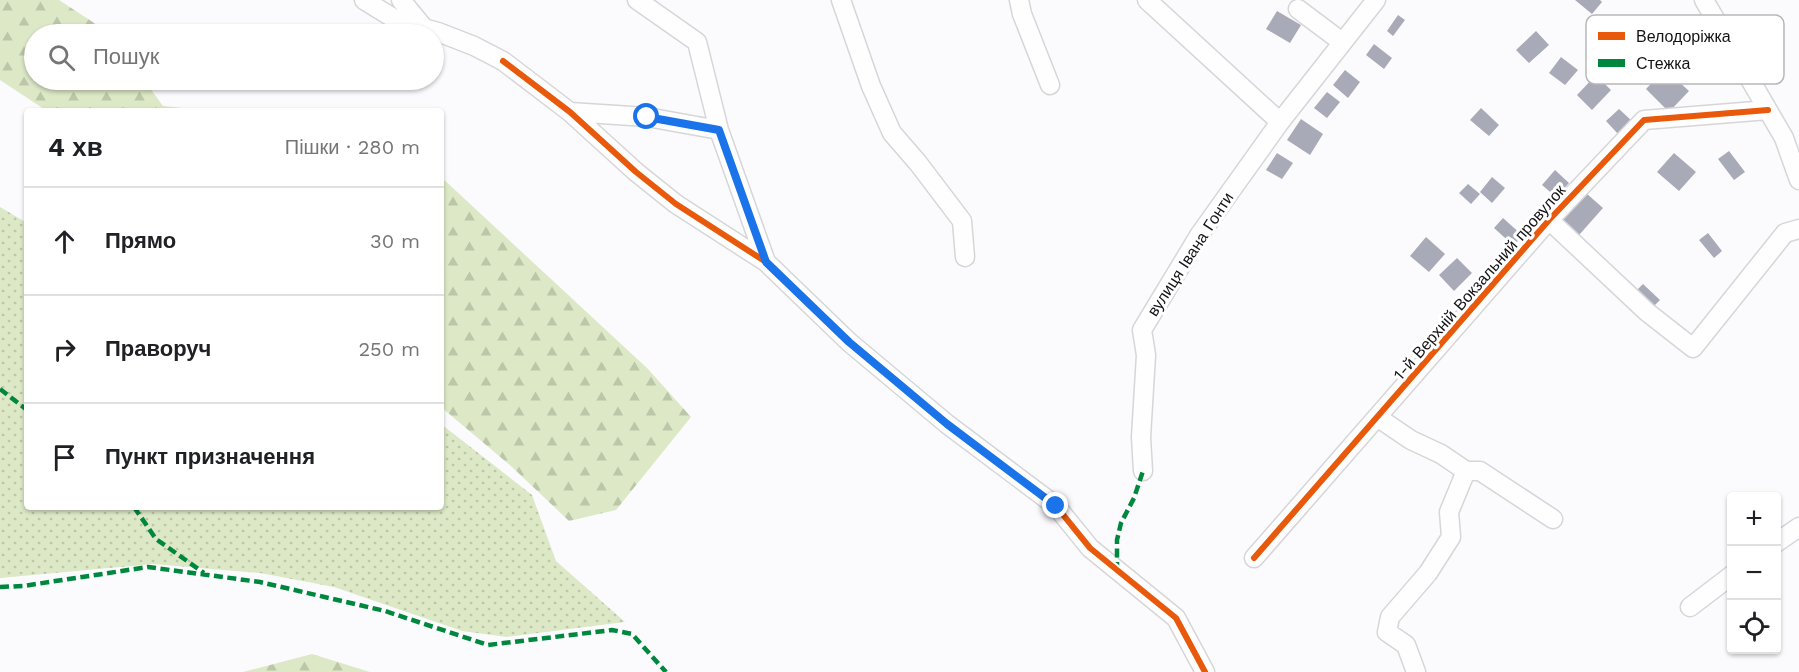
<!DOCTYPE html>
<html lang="uk">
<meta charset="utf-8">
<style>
:root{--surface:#fff;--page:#f6f6f6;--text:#202124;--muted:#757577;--line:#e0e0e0}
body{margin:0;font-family:"Work Sans",sans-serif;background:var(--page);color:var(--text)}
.controls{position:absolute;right:18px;bottom:18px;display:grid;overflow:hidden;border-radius:6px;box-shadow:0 2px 4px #0004}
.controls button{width:54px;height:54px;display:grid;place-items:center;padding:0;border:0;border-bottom:2px solid var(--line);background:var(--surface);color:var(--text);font:30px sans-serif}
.stop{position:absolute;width:18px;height:18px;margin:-14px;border:4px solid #1a73e8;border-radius:50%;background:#fff}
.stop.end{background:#1a73e8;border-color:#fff;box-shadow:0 2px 6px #0008}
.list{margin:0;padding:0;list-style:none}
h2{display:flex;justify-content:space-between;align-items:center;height:78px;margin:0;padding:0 24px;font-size:26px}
h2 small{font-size:20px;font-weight:400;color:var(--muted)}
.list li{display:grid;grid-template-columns:39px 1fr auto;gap:18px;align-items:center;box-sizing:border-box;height:108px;padding:0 24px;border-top:2px solid var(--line)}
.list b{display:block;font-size:22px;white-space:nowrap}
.list em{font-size:20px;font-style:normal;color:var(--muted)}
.icon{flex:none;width:33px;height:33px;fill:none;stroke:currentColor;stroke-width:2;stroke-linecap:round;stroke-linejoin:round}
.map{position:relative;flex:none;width:1799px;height:672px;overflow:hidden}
.search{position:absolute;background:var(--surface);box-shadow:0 2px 4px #0004;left:24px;top:24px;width:420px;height:66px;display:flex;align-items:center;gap:15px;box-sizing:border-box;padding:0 21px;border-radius:33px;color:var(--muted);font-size:22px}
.panel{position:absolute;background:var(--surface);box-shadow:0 2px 4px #0004;left:24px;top:108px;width:420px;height:402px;border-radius:6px}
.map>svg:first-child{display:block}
.forest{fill:url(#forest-firs)}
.garden{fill:url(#garden-dots)}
.building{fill:#a9aab8}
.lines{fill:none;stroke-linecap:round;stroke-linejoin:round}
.minor-casing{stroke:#d6d6d9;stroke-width:21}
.minor{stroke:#fefeff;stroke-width:18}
.quiet{stroke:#00873e;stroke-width:4.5;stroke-dasharray:9 4.5;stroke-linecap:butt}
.cycleway-casing{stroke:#fff;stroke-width:10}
.cycleway{stroke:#e8590c;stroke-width:6}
.route{stroke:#1a73e8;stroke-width:8}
.labels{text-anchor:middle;stroke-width:6;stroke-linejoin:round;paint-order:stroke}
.street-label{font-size:16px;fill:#131316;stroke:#fff}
.key{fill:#fff;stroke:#b8b8b9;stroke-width:1.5}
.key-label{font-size:16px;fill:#131316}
</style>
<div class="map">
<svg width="1799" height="672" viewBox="0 0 1799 672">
<defs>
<pattern id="forest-firs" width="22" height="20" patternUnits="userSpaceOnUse" patternTransform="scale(1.5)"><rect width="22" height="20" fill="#dce8c6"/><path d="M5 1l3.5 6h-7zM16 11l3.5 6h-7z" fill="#bcc6a9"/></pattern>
<pattern id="garden-dots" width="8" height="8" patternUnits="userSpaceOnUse" patternTransform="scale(1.5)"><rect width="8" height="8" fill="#dce8c6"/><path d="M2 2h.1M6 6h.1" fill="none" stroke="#bcc6a9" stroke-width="1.8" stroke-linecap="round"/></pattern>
</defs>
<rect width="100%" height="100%" fill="#fbfbfe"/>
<path class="forest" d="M 0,0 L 59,0 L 111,34 L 34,34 L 34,80 L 144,80 L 163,106 L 210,111 L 47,111 L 0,80 Z
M 441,177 L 648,369 L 691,417 L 616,510 L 569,521 L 512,467 L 441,407 Z
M 312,654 L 370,672 L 243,672 Z"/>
<path class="garden" d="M 0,207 L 27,223 L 27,507 L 441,507 L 441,424 L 532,495 L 556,561 L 625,622 L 507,637 L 462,631 L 334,587 L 260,573 L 153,564 L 0,578 Z"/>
<path class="building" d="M 1575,0 L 1600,0 L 1602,2 L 1592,14 Z
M 1277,11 L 1301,25 L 1290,43 L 1266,29 Z
M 1398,15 L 1405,20 L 1393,36 L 1387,31 Z
M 1536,31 L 1549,45 L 1529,63 L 1516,50 Z
M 1374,44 L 1392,58 L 1384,69 L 1366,55 Z
M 1561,57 L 1578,70 L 1565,85 L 1549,73 Z
M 1665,69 L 1689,91 L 1669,112 L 1646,89 Z
M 1345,70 L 1360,82 L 1348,98 L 1333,85 Z
M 1596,75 L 1611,90 L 1592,110 L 1577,95 Z
M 1327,92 L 1340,102 L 1327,118 L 1314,108 Z
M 1481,108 L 1499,125 L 1489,136 L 1470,120 Z
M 1619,109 L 1632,121 L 1618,134 L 1606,121 Z
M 1301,119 L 1323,134 L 1310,155 L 1287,140 Z
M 1729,151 L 1745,172 L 1734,180 L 1718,159 Z
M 1277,153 L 1293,163 L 1282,179 L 1266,170 Z
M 1674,153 L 1696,172 L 1679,191 L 1657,172 Z
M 1555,170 L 1569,183 L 1556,197 L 1542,185 Z
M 1492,177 L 1505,188 L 1492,203 L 1480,192 Z
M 1468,184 L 1480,194 L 1471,204 L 1459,193 Z
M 1586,193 L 1603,208 L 1579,235 L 1562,221 Z
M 1503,218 L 1523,236 L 1514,246 L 1494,228 Z
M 1708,233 L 1722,251 L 1714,258 L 1699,240 Z
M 1426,237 L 1445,254 L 1429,272 L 1410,256 Z
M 1457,258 L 1472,273 L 1454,291 L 1439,275 Z
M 1643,284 L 1660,300 L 1652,308 L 1635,292 Z"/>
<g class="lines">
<g class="minor-casing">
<path id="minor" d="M 364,0 L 398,21 L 438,32 L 474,46 L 503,61 L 570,112 L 636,172 L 676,204 L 766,262 L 849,342 L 947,424 L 1056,506 L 1090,548 L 1176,618 L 1205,672
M 401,0 L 424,28
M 637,0 L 697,42 L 719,130 L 766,262
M 841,0 L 871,86 L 892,133 L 918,163 L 962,221 L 965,257
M 1019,0 L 1022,14 L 1050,85
M 1147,0 L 1280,122
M 1704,0 L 1784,138 L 1799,180
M 1298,9 L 1342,42
M 570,112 L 647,117 L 719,130
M 1549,220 L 1647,312 L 1693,348 L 1785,233 L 1799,229
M 1377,417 L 1411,440 L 1441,454 L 1466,471 L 1480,471 L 1553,519
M 1143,471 L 1141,437 L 1146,355 L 1142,330 L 1200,234 L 1280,122 L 1376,0
M 1776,543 L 1799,527
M 1254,558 L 1549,220 L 1644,120 L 1768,110
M 1690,607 L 1732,575
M 1416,672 L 1406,645 L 1387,632 L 1390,617 L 1428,573 L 1451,537 L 1449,512 L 1466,471"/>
</g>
<use href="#minor" class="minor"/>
<path class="quiet" d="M 0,389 L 27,410
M 134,507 L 156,539 L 204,573
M 1117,571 L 1117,540 L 1121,523 L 1134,498 L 1143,471
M 0,587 L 23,586 L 148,567 L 260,582 L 385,611 L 488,645 L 612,630 L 632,634 L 666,672"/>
<g class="cycleway-casing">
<path id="cycleway" d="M 503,61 L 570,112 L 636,172 L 676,204 L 766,262 L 849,342 L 947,424 L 1056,506 L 1090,548 L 1176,618 L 1205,672
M 1254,558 L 1549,220 L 1644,120 L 1768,110"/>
</g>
<use href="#cycleway" class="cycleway"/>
</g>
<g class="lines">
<path class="route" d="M 647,117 L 719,130 L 766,262 L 849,342 L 947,424 L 1056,506"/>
</g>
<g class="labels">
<g class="street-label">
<text transform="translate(1190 254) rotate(-57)" y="6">вулиця Івана Гонти</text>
<text transform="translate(1479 282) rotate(-49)" y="6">1-й Верхній Вокзальний провулок</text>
</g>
</g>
<rect x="1586" y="15" width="198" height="69" rx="9" class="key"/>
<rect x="1598" y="32" width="27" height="8" fill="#e8590c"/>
<rect x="1598" y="59" width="27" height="8" fill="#00873e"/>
<g class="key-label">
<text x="1636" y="42">Велодоріжка</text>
<text x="1636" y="69">Стежка</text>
</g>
</svg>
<div class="controls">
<button>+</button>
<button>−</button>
<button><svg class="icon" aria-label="locate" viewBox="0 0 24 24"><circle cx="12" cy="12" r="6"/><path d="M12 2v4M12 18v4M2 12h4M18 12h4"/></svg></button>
</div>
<div class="stop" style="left:647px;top:117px"></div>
<div class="stop end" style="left:1056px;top:506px"></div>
<div class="search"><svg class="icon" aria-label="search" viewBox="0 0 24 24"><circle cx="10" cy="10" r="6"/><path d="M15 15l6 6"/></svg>Пошук</div>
<section class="panel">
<h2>4 хв<small>Пішки · 280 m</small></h2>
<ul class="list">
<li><svg class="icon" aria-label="ahead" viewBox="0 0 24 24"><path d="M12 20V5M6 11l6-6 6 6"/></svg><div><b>Прямо</b></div><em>30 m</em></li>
<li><svg class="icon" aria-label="right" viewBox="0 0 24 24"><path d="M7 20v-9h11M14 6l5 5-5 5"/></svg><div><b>Праворуч</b></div><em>250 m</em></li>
<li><svg class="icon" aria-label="arrive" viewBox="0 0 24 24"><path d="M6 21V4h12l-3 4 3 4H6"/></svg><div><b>Пункт призначення</b></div></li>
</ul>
</section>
</div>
